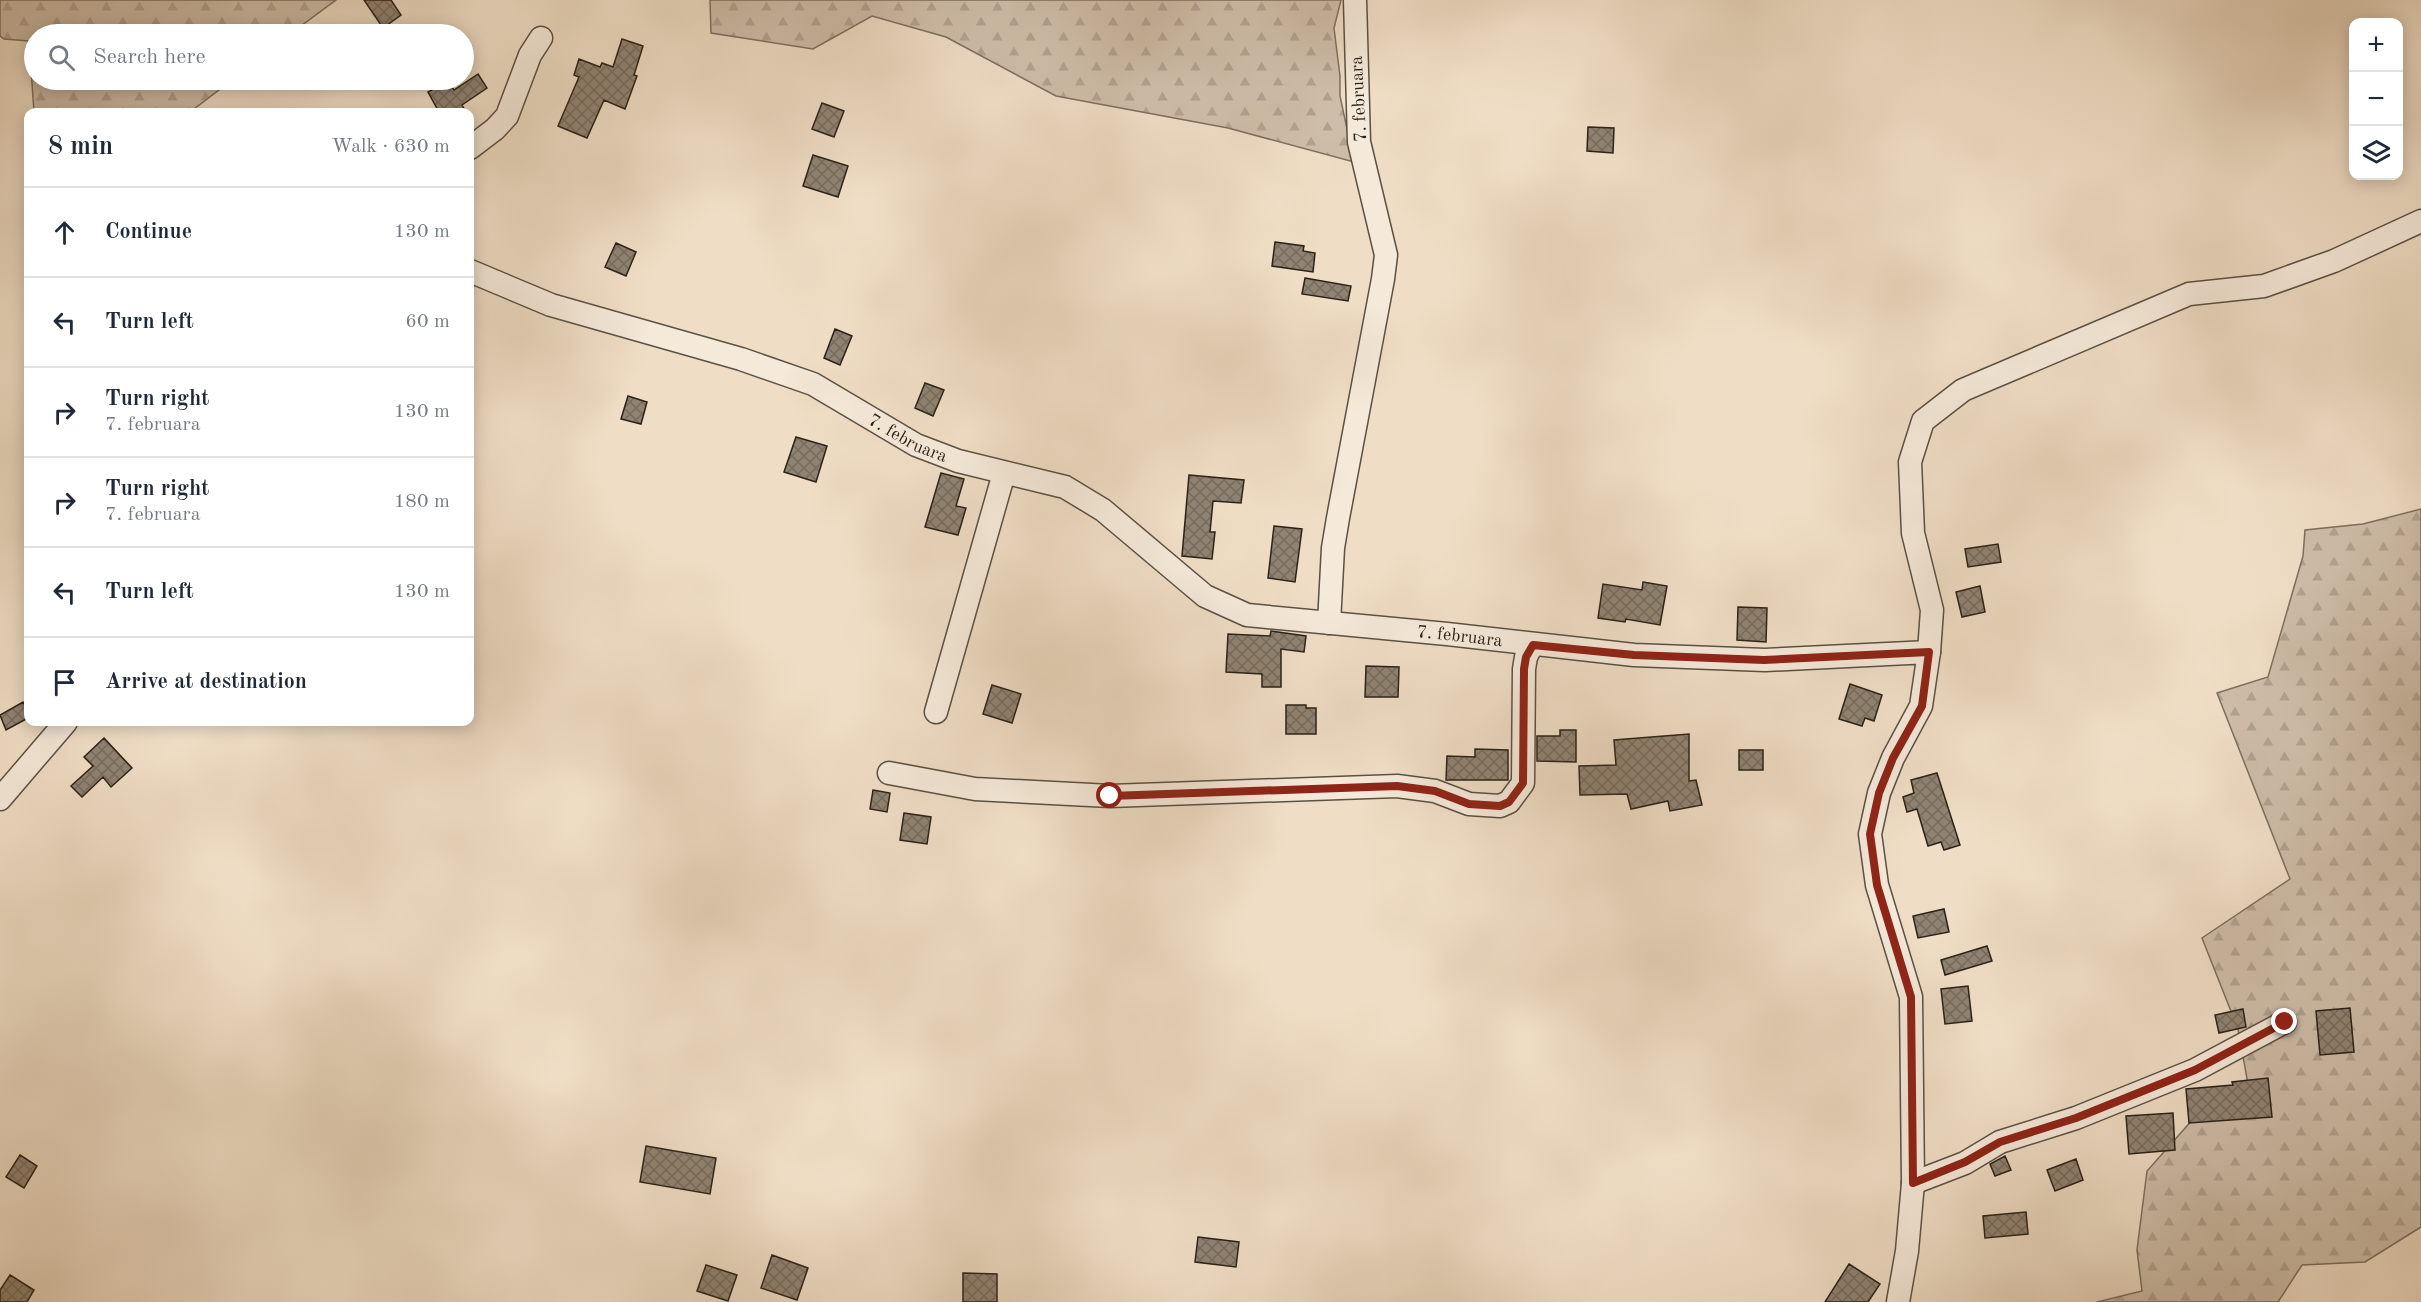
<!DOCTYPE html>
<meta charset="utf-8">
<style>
:root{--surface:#fff;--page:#f2f2f3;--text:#1f2937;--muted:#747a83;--line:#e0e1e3}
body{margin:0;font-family:"Old Standard TT",serif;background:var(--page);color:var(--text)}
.controls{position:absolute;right:18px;top:18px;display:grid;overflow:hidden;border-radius:12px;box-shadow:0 3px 15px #0003}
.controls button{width:54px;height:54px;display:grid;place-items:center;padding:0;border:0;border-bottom:2px solid var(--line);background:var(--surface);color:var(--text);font:30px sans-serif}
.stop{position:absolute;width:18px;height:18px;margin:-14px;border:4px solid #8f2418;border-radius:50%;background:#fff}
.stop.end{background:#8f2418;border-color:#fff;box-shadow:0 2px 6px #0008}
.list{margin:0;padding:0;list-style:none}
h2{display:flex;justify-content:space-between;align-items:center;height:78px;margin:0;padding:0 24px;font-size:26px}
h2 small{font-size:20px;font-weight:400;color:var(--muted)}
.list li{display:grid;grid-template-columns:39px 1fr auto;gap:18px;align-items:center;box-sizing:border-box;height:90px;padding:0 24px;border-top:2px solid var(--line)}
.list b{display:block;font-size:22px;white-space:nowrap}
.list p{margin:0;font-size:20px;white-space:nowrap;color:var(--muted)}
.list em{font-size:20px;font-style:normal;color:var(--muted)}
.icon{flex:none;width:33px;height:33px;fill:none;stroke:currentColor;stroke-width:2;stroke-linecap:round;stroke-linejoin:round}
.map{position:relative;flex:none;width:2421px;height:1302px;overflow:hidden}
.search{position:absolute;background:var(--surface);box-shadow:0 3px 15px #0003;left:24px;top:24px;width:450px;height:66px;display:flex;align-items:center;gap:15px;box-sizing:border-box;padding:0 21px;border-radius:33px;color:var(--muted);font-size:22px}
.panel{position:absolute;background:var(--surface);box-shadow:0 3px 15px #0003;left:24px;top:108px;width:450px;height:618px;border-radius:12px}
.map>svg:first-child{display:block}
.forest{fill:url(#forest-firs);stroke:#7c7060;stroke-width:1.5}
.building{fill:url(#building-cross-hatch);stroke:#2a2218;stroke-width:1.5}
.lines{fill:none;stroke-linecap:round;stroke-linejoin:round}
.street-casing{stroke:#5b5143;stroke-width:25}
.street{stroke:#f5e9d9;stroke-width:22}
.route{stroke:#8f2418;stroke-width:8}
.labels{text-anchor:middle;stroke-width:5;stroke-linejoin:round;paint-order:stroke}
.street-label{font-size:18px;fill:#2a2218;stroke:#f5e9d9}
</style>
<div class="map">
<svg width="2421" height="1302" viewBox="0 0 2421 1302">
<defs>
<pattern id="forest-firs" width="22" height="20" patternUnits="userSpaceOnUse" patternTransform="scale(1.5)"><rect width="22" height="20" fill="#cebda8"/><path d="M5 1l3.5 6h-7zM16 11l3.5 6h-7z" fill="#b1a290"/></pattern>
<pattern id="building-cross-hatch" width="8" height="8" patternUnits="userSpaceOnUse" patternTransform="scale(1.5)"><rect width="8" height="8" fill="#908372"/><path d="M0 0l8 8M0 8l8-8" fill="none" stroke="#766b5d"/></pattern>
</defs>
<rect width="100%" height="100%" fill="#efddc5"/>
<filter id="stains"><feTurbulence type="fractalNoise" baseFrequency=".00333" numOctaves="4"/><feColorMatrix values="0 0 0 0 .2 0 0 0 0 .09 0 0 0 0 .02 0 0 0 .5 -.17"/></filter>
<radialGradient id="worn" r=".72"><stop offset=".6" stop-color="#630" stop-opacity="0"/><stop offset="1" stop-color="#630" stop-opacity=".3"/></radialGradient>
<path class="forest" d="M 0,0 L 336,0 L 290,34 L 34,34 L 34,80 L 232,80 L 190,112 L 34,112 L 29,41 L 4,39 L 0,36 Z
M 710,0 L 1341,0 L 1334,28 L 1340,76 L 1340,96 L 1354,162 L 1228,128 L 1056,96 L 946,37 L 872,16 L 813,49 L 711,33 Z
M 2421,509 L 2421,1227 L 2365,1262 L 2302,1265 L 2278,1302 L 2097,1302 L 2142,1291 L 2137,1250 L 2147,1171 L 2210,1100 L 2248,1084 L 2238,1029 L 2202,938 L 2290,879 L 2217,693 L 2268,677 L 2303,556 L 2305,530 L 2363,524 Z"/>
<path class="building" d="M 364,0 L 391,0 L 401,15 L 383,28 Z
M 622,39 L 643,46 L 634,75 L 637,76 L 625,109 L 604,100 L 587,138 L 558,126 L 579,77 L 574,75 L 579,59 L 600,67 L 602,63 L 613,67 Z
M 478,74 L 487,88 L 462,105 L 466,112 L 439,112 L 428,92 L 448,81 L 454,90 Z
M 822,103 L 844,111 L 834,137 L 812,129 Z
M 1588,127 L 1614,128 L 1613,153 L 1587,151 Z
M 813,155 L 848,166 L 838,197 L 803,186 Z
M 1275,242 L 1304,246 L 1303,251 L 1315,253 L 1313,272 L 1272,266 Z
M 616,243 L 636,252 L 626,276 L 605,267 Z
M 1305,278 L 1351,286 L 1348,301 L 1302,294 Z
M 835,329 L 852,336 L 840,365 L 824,358 Z
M 925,383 L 944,390 L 933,416 L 915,408 Z
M 628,396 L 647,402 L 641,424 L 621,419 Z
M 796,437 L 827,446 L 816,482 L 784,472 Z
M 941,473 L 964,479 L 956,506 L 966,508 L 958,535 L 925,527 Z
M 1189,475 L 1244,480 L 1241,503 L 1213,501 L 1210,532 L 1215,532 L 1212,559 L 1182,556 Z
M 1274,526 L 1302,529 L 1295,582 L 1268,578 Z
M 1998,544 L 2001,562 L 1968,567 L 1965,549 Z
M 1643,582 L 1667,586 L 1660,625 L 1626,619 L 1625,622 L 1598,618 L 1603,584 L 1642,590 Z
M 1980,586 L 1985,612 L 1962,617 L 1956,592 Z
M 1738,607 L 1767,608 L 1766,642 L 1737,640 Z
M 1271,631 L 1306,636 L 1304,652 L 1281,649 L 1281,687 L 1262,687 L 1262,674 L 1226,672 L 1228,634 L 1270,636 Z
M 1366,666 L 1399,667 L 1398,697 L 1365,697 Z
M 1850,684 L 1882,695 L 1874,721 L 1865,718 L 1862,726 L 1839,719 Z
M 992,685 L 1021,694 L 1012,723 L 983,714 Z
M 23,702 L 28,712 L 28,718 L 6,730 L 0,715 Z
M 1286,705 L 1306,705 L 1306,708 L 1316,708 L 1316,734 L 1286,734 Z
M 1560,730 L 1576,730 L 1576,762 L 1537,761 L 1537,736 L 1560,736 Z
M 1689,734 L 1689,781 L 1696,780 L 1702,805 L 1670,811 L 1668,801 L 1631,809 L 1627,794 L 1580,795 L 1579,766 L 1616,765 L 1614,740 Z
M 104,738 L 132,768 L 111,787 L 103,777 L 82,797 L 71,786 L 93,766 L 84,757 Z
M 1475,749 L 1508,750 L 1508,780 L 1446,780 L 1447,756 L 1475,757 Z
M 1739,750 L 1763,750 L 1763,770 L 1739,770 Z
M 1937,773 L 1960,845 L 1944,850 L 1941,842 L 1928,846 L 1917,809 L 1907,812 L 1903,797 L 1914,793 L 1911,780 Z
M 873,790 L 890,793 L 887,812 L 870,809 Z
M 904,813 L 931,817 L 927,844 L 900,840 Z
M 1944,909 L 1949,932 L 1918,938 L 1913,916 Z
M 1987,946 L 1992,961 L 1945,975 L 1941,960 Z
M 1968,986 L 1972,1021 L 1945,1024 L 1941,989 Z
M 2350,1008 L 2354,1052 L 2320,1055 L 2316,1011 Z
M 2243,1009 L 2246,1027 L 2219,1033 L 2215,1015 Z
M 2268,1078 L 2272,1117 L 2189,1123 L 2186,1089 L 2233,1085 L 2232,1082 Z
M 2173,1113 L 2175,1150 L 2129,1154 L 2126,1116 Z
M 646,1146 L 716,1158 L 710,1194 L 640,1182 Z
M 20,1155 L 37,1166 L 24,1188 L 6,1177 Z
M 2005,1156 L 2011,1170 L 1995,1176 L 1990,1164 Z
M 2076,1159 L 2083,1180 L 2055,1191 L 2047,1170 Z
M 2026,1212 L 2028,1234 L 1985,1238 L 1983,1216 Z
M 1198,1237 L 1239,1242 L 1236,1267 L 1195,1262 Z
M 772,1255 L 808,1268 L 797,1300 L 761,1288 Z
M 1849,1264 L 1880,1284 L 1868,1302 L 1825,1302 Z
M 706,1265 L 737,1275 L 728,1301 L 697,1291 Z
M 963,1273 L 997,1274 L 997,1302 L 963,1302 Z
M 10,1275 L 34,1290 L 27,1302 L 0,1302 L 0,1290 Z"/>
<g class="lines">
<g class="street-casing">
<g id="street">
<path d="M 470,148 L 495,129 L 507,116 L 530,55 L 541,38"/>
<path id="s1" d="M 470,271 L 551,305 L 741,359 L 813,384 L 916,445 L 958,461 L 1065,487 L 1103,510 L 1205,596 L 1247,615 L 1447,634 L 1634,655 L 1765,660 L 1929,652 L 1921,706 L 1893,758 L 1879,793 L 1870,834 L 1877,885 L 1911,997 L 1913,1183 L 1907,1251 L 1898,1302"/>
<path d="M 1329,623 L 1333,548 L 1338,518 L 1383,279 L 1386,255 L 1359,142 L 1355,0"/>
<path d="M 1929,652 L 1932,610 L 1913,533 L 1910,462 L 1923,421 L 1963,390 L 2189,294 L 2264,286 L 2334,261 L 2421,221"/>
<path d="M 936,712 L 1004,473"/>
<path d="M 889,773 L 975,789 L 1110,796 L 1397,786 L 1435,791 L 1469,804 L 1500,806 L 1509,802 L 1523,783 L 1524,669 L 1526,657 L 1532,645"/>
<path d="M 0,799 L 66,722"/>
<path d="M 1913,1183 L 1965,1163 L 2000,1142 L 2076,1118 L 2195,1070 L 2285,1022"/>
</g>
</g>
<use href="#street" class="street"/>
</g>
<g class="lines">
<path class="route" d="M 1110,796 L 1397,786 L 1435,791 L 1469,804 L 1500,806 L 1509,802 L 1523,783 L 1524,669 L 1526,657 L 1533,645 L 1634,655 L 1764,660 L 1929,652 L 1922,706 L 1893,758 L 1879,793 L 1870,834 L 1877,885 L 1911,997 L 1913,1183 L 1965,1162 L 2000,1142 L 2076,1118 L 2195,1070 L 2285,1022"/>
</g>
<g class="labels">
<g class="street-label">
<text transform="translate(1358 99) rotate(-93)" y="6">7. februara</text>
<text dy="6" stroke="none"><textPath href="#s1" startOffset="471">7. februara</textPath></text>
<text dy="6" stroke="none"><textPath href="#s1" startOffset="1074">7. februara</textPath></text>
</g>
</g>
<rect width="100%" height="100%" filter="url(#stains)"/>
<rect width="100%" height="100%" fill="url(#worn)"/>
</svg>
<div class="controls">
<button>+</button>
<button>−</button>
<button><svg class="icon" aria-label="layers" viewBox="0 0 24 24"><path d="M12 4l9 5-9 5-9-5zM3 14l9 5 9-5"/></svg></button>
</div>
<div class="stop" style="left:1110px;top:796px"></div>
<div class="stop end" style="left:2285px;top:1022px"></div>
<div class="search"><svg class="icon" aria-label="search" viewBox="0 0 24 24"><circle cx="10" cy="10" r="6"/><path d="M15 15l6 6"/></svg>Search here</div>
<section class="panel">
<h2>8 min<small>Walk · 630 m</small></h2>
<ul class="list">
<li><svg class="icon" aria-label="ahead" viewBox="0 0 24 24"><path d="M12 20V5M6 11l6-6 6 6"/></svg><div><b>Continue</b></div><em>130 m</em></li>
<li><svg class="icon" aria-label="left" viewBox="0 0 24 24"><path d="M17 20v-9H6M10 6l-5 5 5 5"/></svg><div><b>Turn left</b></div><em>60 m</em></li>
<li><svg class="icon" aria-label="right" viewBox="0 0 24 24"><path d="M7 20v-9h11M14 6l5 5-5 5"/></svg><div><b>Turn right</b><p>7. februara</p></div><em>130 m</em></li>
<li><svg class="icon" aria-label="right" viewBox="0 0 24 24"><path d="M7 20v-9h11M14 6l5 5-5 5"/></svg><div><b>Turn right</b><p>7. februara</p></div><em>180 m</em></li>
<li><svg class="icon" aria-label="left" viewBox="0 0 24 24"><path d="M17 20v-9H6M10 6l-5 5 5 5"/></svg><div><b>Turn left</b></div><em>130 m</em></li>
<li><svg class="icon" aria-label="arrive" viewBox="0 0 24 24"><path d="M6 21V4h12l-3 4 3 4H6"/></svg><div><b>Arrive at destination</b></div></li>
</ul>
</section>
</div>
